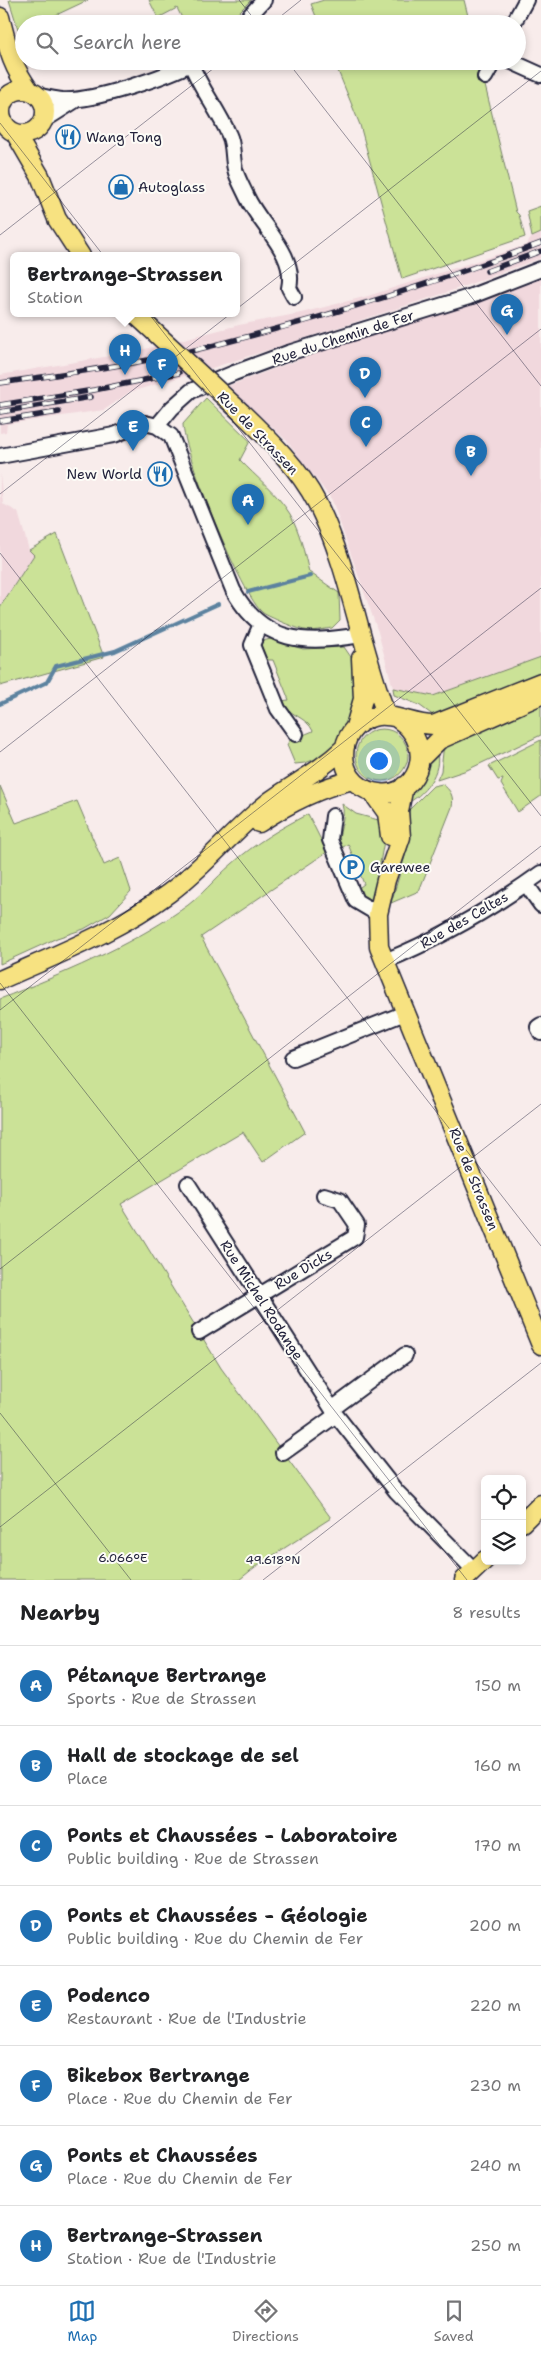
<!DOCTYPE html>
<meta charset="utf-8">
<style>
:root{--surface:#fff;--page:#f2f2f2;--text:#202124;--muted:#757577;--line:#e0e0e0;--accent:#1f6fb2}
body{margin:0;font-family:"Shantell Sans",sans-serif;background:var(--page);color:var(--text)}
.controls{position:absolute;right:15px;bottom:15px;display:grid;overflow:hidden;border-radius:8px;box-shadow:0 2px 8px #0003}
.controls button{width:45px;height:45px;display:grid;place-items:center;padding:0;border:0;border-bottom:1px solid var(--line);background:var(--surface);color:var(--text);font:25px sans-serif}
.you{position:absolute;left:378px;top:760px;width:18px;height:18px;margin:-12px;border:4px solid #fff;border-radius:50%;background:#1a73e8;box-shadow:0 0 0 8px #1a73e833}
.badge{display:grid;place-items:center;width:32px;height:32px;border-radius:50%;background:var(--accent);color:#fff;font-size:16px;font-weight:700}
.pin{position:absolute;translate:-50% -41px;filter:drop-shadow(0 1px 2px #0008)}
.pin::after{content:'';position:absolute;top:26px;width:18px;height:15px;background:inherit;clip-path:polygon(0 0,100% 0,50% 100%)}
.popup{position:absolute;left:10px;top:252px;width:230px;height:65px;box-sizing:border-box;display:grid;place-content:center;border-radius:8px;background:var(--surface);filter:drop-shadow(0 1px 4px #0005);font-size:16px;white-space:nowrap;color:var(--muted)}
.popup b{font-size:19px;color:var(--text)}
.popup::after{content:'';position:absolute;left:50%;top:100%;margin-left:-10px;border:10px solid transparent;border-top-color:var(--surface)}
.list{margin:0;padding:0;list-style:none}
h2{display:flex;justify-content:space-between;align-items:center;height:65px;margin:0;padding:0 20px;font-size:21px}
h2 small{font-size:16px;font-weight:400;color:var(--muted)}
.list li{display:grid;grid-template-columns:32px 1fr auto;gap:15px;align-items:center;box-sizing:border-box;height:80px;padding:0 20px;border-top:1px solid var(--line)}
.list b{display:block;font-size:19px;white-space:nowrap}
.list p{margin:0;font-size:16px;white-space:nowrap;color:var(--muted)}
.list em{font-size:16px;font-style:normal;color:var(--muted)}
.icon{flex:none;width:28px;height:28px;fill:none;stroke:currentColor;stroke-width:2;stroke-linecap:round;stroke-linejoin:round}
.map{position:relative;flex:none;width:541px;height:1580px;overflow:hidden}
.search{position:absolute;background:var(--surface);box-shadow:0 2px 8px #0003;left:15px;right:15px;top:15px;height:55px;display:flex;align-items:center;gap:12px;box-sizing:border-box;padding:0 18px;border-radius:28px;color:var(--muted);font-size:19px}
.sheet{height:705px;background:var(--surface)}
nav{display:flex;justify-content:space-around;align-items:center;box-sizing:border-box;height:70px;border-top:1px solid var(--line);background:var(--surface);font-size:14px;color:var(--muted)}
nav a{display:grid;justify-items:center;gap:2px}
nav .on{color:var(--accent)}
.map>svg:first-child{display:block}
.built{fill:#f1d8dd}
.green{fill:#cbe297;stroke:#768269}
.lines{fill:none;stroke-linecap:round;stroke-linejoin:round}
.stream{stroke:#5b829f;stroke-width:4}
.minor-casing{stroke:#22223b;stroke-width:18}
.major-casing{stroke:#22223b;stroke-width:21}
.minor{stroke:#fdfcf7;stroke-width:14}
.major{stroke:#f7e281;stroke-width:18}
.rail-casing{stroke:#22223b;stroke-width:5.5}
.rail{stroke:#fdfcf7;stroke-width:4;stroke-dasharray:11;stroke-linecap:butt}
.major-bridge-casing{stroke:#22223b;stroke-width:21;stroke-linecap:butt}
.major-bridge{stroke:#f7e281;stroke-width:18}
.ticks{fill:none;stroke:#22223b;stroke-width:1;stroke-opacity:0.45}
.labels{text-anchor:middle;stroke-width:4;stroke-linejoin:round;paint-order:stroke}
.poi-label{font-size:14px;fill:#22223b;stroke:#fdfcf7;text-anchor:start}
.street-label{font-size:14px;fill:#22223b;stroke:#fdfcf7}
.ticks-label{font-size:12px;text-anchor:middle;fill:#22223b;stroke:#fdfcf7;stroke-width:4;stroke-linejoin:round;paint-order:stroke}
</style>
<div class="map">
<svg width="541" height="1580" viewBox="0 0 541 1580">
<rect width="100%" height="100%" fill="#f8eceb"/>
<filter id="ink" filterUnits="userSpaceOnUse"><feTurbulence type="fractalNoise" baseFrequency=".02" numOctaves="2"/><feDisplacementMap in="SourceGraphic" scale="10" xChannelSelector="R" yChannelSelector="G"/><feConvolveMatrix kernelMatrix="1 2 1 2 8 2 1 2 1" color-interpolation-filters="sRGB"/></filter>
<g filter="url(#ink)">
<path class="built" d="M 541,233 L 541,258 L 448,292 L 215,367 L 130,392 L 104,410 L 7,424 L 6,432 L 0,433 L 0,375 L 133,352 L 239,325 L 301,313 L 368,296 L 526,245 L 532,237 Z
M 541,270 L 541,657 L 430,697 L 393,688 L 378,632 L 332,500 L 287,441 L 228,386 Z
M 0,474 L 3,504 L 18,512 L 29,550 L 34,555 L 0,607 Z"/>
<path class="green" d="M 9,0 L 88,0 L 37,24 L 24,24 L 24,30 L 19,32 Z
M 149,0 L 251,0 L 227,24 L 185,24 L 177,8 L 158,18 Z
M 324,0 L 464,0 L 470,24 L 319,24 L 311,4 Z
M 334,61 L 479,61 L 516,212 L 519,215 L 525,237 L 402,279 L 360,125 Z
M 541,206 L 541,233 L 532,237 L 527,211 Z
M 206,398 L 250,441 L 240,460 C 256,477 277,493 290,514 C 300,532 304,552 309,572 L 339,593 L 340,620 L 332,628 C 324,629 313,632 305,630 C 297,629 269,617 263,613 C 242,597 183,451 183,424 Z
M 57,534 L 104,657 L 0,686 L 0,607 L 34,555 L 29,550 Z
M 271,639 L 303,649 L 344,647 L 353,660 L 360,701 L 338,744 L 324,756 L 305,763 L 295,764 L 287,745 L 289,741 L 313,731 C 307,717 288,715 280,701 L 289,700 L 273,660 L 263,660 L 260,651 L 262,641 Z
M 541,657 L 541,675 L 434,716 L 419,705 L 394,695 L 393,688 L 433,696 Z
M 541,700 L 541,735 L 467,770 L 437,780 L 441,771 L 444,743 Z
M356 755a26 26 0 1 1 52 0a26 26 0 1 1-52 0Z
M 541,740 L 541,796 L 518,812 L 501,784 L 503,779 L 498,780 L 489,766 Z
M 436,750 C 444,771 423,797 405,804 Z
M 442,784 C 451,790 454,797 452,807 L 419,891 L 391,903 L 409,843 L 409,810 L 433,786 Z
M 0,786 L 16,823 L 77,801 L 104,865 L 120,858 L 131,891 L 110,914 L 84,929 L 57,938 L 0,964 Z
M 342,804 L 356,814 L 382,821 L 384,841 L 374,896 L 368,901 L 361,900 L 356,890 L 364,884 L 348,844 L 340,849 C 336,833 347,820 342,804 Z
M 308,814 L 327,852 L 201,937 L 305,1132 L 263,1162 L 243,1132 L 121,1204 L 221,1368 L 331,1518 L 255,1567 L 239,1580 L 0,1580 L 0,999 C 62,974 126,948 181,910 C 200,898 215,878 232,864 C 255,843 281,828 308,814 Z"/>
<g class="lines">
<path class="stream" d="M 248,592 L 310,576
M 0,704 L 47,682 L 56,666 L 115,651 L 218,604"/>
<g class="minor-casing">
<path id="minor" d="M 242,24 L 264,0
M 513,24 L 526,0
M 510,61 L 541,75
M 191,64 C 201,89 218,110 229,135 C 234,145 232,158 235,169 C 237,178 243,188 247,197 C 260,226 297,254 289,288 L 294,297
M 485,77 L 494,61
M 39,96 C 46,97 54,99 62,100 C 93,102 168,76 196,61
M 43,121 L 76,100
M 157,426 L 172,408 L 191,391 L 234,373 L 288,353 L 469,297 L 541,269
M 0,456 L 114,435 L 145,423 L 157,426 L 171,436 L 233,590 C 263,645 306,644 361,635
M 261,624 L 252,645 L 278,709 L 296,734
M 333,816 L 330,840 L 356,901 L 378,914
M 526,884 L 541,905
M 385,961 C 441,938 491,909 541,873
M 541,1025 L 538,1027 L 541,1033
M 293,1058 L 405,1013
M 188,1184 L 336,1415 L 396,1491 L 474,1570
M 199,1332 L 355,1237 L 357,1225 L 340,1200 L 324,1195
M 332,1409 L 405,1355
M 283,1453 L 336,1415"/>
</g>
<g class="major-casing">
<path id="major" d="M 0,17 C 8,48 11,65 30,91
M1 112a22 22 0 1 1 44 0a22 22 0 1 1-44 0Z
M 15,133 L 40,176 L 57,219 L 81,256
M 242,413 C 270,440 299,468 317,503 C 350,569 360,647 387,716
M 398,719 C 439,746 417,803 373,792 C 334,782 335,727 373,717 C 392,712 413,725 433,725 L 541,682
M 355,727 L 363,699 L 361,658
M 421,758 L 439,740 L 541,695
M 404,786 L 399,811 L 401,837 L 386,880 L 378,914 L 379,947 L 541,1345
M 372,792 L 387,813 L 390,836
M 259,823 C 289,803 318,788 353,780
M 0,980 C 58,954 118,931 169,893 C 206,866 234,829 270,801 C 296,782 319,772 344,748
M 522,1523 L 541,1504
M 464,1580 L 485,1560"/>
</g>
<use href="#minor" class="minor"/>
<use href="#major" class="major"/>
<g class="rail-casing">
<path id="rail" d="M 487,271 L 541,251
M 0,383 C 62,374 125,366 187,352 C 307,323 425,287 541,243
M 0,405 L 94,390 L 179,373
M 0,412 L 91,397
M 0,421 L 59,412"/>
</g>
<use href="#rail" class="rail"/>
<g class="major-bridge-casing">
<path id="major-bridge" d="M 135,314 L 242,413"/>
</g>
<use href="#major-bridge" class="major-bridge"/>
</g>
</g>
<path class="ticks" d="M 239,0 L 258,24M 271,24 L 301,0M 287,61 L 541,386M 0,123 L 541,816M 0,235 L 223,61M 0,494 L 541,71M 0,553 L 541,1246M 0,752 L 541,329M 0,983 L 467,1580M 0,1010 L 541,588M 0,1269 L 541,846M 0,1413 L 131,1580M 0,1527 L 541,1104M 263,1580 L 541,1363"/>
<defs>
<g id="restaurant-ring" transform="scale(1.25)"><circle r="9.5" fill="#fdfcf7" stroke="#1f6fb2" stroke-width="1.5"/><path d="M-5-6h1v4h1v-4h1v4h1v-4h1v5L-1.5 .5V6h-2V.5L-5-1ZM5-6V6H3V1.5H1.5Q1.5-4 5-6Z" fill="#1f6fb2"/></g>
<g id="shop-ring" transform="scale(1.25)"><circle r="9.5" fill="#fdfcf7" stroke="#1f6fb2" stroke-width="1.5"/><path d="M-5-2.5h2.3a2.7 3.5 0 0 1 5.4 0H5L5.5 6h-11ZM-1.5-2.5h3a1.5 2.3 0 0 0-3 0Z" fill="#1f6fb2"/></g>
<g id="parking-ring" transform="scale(1.25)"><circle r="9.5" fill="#fdfcf7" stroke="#1f6fb2" stroke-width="1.5"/><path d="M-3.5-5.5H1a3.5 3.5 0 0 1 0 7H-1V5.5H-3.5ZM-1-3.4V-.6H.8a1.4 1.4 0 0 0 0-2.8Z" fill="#1f6fb2"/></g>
</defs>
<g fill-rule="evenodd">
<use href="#restaurant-ring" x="68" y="137"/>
<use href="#shop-ring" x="121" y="187"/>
<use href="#restaurant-ring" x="160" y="474"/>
<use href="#parking-ring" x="352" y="867"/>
</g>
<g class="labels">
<g class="poi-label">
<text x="86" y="142">Wang Tong</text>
<text x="138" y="192">Autoglass</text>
<text x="142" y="479" text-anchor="end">New World</text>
<text x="370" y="872">Garewee</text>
</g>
<g class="street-label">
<text transform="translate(343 337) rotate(-18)" y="5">Rue du Chemin de Fer</text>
<text transform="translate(258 433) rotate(46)" y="5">Rue de Strassen</text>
<text transform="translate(464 920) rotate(-30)" y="5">Rue des Celtes</text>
<text transform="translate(474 1179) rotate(68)" y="5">Rue de Strassen</text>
<text transform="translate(303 1269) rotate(-31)" y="5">Rue Dicks</text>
<text transform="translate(262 1300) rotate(57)" y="5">Rue Michel Rodange</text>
</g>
</g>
<g class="ticks-label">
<text x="123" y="1562">6.066°E</text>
<text x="273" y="1564">49.618°N</text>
</g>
</svg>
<div class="controls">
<button><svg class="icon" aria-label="locate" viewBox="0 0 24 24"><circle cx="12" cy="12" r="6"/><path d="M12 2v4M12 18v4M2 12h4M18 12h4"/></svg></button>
<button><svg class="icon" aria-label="layers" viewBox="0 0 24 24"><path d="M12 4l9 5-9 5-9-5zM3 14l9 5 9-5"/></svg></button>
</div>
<div class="you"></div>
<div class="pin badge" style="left:248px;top:525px">A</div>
<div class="pin badge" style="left:471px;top:476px">B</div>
<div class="pin badge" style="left:366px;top:447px">C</div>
<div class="pin badge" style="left:365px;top:398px">D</div>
<div class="pin badge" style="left:133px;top:451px">E</div>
<div class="pin badge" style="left:162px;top:389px">F</div>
<div class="pin badge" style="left:507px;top:335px">G</div>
<div class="pin badge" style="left:125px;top:375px">H</div>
<div class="popup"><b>Bertrange-Strassen</b>Station</div>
<div class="search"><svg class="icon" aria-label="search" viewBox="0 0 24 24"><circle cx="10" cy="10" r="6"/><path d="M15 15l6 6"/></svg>Search here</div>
</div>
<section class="sheet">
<h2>Nearby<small>8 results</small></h2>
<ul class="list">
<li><span class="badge">A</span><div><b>Pétanque Bertrange</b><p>Sports · Rue de Strassen</p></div><em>150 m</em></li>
<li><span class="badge">B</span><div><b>Hall de stockage de sel</b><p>Place</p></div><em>160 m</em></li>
<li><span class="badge">C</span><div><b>Ponts et Chaussées - Laboratoire</b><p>Public building · Rue de Strassen</p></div><em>170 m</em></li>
<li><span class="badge">D</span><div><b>Ponts et Chaussées - Géologie</b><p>Public building · Rue du Chemin de Fer</p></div><em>200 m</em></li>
<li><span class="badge">E</span><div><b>Podenco</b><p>Restaurant · Rue de l'Industrie</p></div><em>220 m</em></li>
<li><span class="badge">F</span><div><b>Bikebox Bertrange</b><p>Place · Rue du Chemin de Fer</p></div><em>230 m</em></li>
<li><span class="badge">G</span><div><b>Ponts et Chaussées</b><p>Place · Rue du Chemin de Fer</p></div><em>240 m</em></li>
<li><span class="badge">H</span><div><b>Bertrange-Strassen</b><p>Station · Rue de l'Industrie</p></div><em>250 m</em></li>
</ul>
</section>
<nav>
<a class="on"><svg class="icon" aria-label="map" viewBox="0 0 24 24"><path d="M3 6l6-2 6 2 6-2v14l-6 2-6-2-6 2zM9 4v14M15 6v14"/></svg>Map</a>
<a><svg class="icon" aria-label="directions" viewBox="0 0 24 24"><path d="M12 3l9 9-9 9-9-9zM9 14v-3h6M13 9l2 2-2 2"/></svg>Directions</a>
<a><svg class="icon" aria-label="saved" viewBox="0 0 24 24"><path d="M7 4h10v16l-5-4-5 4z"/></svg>Saved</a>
</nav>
